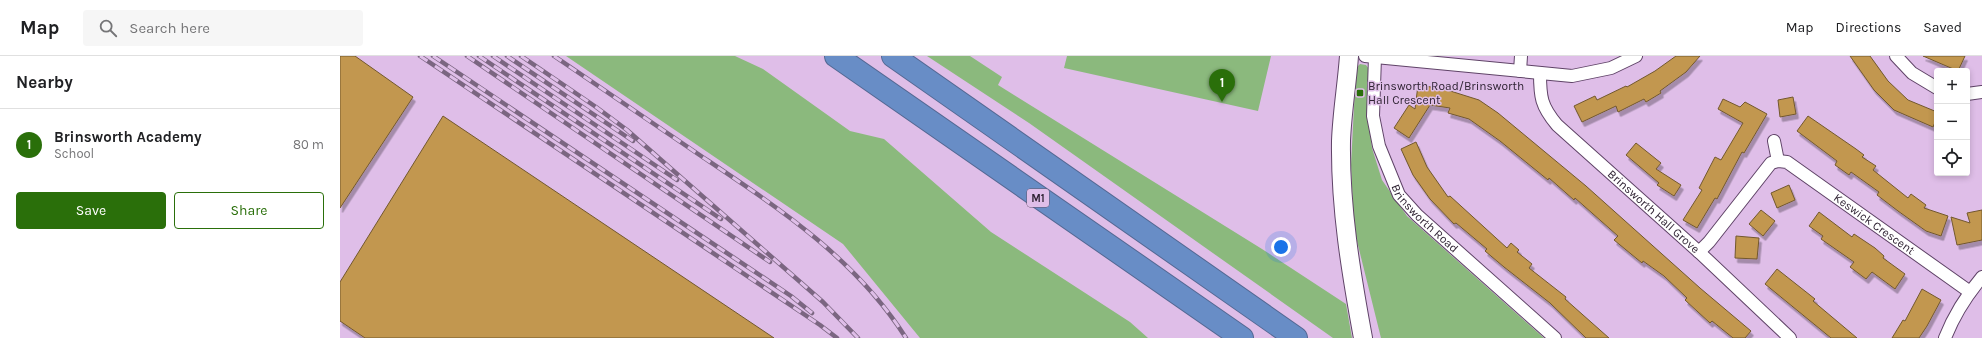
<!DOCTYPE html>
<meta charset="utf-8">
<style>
:root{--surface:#fff;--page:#f6f6f6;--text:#202124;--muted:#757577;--line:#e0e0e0;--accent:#2a6f0a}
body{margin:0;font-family:Karla,sans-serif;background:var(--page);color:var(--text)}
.controls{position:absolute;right:12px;top:12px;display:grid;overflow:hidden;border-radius:4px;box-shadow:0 2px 6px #0003}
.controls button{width:36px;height:36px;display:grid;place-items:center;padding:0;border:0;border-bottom:1px solid var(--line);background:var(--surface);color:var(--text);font:20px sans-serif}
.you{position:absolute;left:941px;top:191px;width:14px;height:14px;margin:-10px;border:3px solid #fff;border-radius:50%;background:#1a73e8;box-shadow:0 0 0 6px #1a73e833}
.badge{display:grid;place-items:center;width:26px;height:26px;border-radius:50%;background:var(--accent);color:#fff;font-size:13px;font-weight:700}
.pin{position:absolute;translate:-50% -33px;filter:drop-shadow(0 1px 2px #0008)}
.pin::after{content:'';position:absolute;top:21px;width:14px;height:12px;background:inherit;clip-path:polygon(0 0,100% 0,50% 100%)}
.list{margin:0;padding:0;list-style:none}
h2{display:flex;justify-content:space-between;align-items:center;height:52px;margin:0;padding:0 16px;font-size:17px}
h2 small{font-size:13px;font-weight:400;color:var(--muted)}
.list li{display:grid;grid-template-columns:26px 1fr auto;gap:12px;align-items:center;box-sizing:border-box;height:72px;padding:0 16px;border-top:1px solid var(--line)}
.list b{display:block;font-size:15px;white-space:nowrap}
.list p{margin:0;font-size:13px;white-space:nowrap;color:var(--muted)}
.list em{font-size:13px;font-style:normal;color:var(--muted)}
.actions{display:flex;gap:8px;padding:12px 16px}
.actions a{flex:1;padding:9px 0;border:1px solid var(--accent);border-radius:4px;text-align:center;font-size:14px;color:var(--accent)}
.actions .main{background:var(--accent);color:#fff}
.icon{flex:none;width:22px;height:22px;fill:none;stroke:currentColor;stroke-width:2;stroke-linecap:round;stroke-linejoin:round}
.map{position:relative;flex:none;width:1642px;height:282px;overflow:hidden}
header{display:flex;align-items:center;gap:24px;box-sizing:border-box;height:56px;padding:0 20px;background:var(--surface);border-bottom:1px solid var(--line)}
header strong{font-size:19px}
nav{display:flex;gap:22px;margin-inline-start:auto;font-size:14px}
.search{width:280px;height:36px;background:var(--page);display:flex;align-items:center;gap:10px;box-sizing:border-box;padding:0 14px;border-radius:4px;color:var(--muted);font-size:15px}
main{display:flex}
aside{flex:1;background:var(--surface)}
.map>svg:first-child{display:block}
.green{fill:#8bb97d}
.building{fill:#c2974f;stroke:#72582e;filter:url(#shadow)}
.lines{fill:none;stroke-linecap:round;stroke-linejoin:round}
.street-casing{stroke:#5f4367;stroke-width:14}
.secondary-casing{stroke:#5f4367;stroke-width:20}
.highway-casing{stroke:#546893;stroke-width:24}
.street{stroke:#fff;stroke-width:12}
.secondary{stroke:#fff;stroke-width:18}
.highway{stroke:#688dc6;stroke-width:22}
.rail-casing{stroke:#7b6681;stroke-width:4.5}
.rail{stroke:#dfbee8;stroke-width:3;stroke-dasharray:9;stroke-linecap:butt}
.poi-dot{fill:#2a6f0a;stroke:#dfbee8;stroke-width:1.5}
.labels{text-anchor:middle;stroke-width:3;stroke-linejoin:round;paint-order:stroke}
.shield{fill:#dfbee8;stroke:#645269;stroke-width:1}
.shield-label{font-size:11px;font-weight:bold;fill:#2f2333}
.poi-label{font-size:12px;fill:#2f2333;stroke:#dfbee8;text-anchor:start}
.street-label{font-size:12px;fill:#2f2333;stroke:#dfbee8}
</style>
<header>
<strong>Map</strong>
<div class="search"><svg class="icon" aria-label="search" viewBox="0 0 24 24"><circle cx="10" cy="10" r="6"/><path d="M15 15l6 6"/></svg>Search here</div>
<nav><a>Map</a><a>Directions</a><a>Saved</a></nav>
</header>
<main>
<aside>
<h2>Nearby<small></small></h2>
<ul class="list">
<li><span class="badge">1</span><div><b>Brinsworth Academy</b><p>School</p></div><em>80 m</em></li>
</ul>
<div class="actions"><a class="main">Save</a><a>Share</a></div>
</aside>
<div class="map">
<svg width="1642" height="282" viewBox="0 0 1642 282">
<defs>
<filter id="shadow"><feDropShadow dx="2.5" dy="4.5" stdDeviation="0" flood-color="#0004"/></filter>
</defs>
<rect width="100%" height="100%" fill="#dfbee8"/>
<path class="green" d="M 226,0 L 395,0 L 423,13 L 510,75 L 544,83 L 651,176 L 790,266 L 808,282 L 580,282 L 503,188 Z
M 587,0 L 630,0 L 662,21 L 658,29 L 922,193 L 1006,248 L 1012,282 L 993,282 L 689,67 Z
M 727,0 L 931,0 L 918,55 L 724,12 Z
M 1020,8 L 1026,9 L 1029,13 L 1029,64 L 1032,92 L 1042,124 L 1067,160 L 1204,282 L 1041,282 L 1014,173 L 1011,109 L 1016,12 Z"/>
<path class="building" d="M 0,0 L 15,0 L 73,41 L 0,152 Z
M 1336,0 L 1360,0 L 1346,16 L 1320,35 L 1321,37 L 1306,46 L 1304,43 L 1278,56 L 1276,50 L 1242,66 L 1234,50 L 1255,40 L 1257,44 L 1286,30 L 1287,31 L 1315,15 Z
M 1510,0 L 1530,0 L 1548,25 L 1568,44 L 1597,56 L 1597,62 L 1593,71 L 1554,54 L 1534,34 Z
M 1583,0 L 1625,0 L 1618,15 Z
M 1078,29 L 1104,33 L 1139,44 L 1158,57 L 1246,130 L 1360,232 L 1411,275 L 1405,282 L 1393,282 L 1372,265 L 1370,267 L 1345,244 L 1347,242 L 1324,220 L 1303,205 L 1302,207 L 1274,184 L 1278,180 L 1235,142 L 1234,144 L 1209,122 L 1208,124 L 1160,85 L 1129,63 L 1108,57 L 1110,52 L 1090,49 L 1069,82 L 1054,72 L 1069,49 L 1075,53 Z
M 1453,41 L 1456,58 L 1440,61 L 1438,44 Z
M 1383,43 L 1400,51 L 1405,46 L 1427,58 L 1404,97 L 1402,96 L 1377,143 L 1375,142 L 1357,172 L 1343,164 L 1362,134 L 1359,132 L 1375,101 L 1381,104 L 1403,67 L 1378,53 Z
M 103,60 L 434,282 L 25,282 L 0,265 L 0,226 Z
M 1468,60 L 1516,93 L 1524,99 L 1522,101 L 1536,110 L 1533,114 L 1568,142 L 1571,138 L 1586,149 L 1584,152 L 1608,160 L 1601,180 L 1586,175 L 1558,155 L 1537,139 L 1539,136 L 1511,116 L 1509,119 L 1495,109 L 1497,105 L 1457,75 Z
M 1076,86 L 1087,111 L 1108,141 L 1110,140 L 1167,192 L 1171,187 L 1179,194 L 1177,196 L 1192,208 L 1189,212 L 1226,241 L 1225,243 L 1269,282 L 1246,282 L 1210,247 L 1164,211 L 1145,195 L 1147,193 L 1116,167 L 1114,168 L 1090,143 L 1073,119 L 1061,93 Z
M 1296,87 L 1321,107 L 1316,113 L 1341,129 L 1334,140 L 1317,129 L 1319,127 L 1286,99 Z
M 1449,129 L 1455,144 L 1437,152 L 1431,137 Z
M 1421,154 L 1435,165 L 1423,180 L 1409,168 Z
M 1642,154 L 1642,184 L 1617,189 L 1611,161 L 1630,167 L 1627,157 Z
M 1479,156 L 1512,181 L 1514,178 L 1535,192 L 1544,200 L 1543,202 L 1565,218 L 1555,233 L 1532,216 L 1526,223 L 1510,211 L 1514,206 L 1481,183 L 1483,180 L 1469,170 Z
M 1396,180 L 1419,182 L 1417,203 L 1395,202 Z
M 1437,213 L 1475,243 L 1473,245 L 1517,282 L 1491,282 L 1425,228 Z
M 1582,233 L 1601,244 L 1587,270 L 1579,282 L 1552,282 L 1563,264 L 1565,265 Z"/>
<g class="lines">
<g class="street-casing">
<g id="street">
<path d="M 1025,0 L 1232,20 L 1271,12 L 1296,0"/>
<path d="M 1556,0 L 1572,17 L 1597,32"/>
<path id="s1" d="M 1035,1 L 1033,60 L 1039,90 L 1059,139 L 1077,159 L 1215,282"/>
<path d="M 1180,15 L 1181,0"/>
<path id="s2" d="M 1200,17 C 1200,41 1201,50 1217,69 L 1359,196 L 1450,282"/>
<path d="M 1627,38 L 1642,36"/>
<path d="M 1434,85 L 1438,105"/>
<path id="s3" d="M 1359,196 L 1369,186 L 1431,107 L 1438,105 L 1447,106 L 1630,236"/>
<path d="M 1605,282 C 1614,259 1626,240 1642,221"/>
</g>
</g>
<g class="secondary-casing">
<path id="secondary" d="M 1009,0 C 1007,28 1002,57 1001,85 C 1000,151 1011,217 1023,282"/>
</g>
<g class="highway-casing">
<path id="highway" d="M 496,0 L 902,282
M 553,0 L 956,282"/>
</g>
<use href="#street" class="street"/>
<use href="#secondary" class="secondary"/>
<use href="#highway" class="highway"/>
<g class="rail-casing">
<path id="rail" d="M 80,0 L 480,269 L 497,282
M 93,0 L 451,240 L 472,257
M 127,0 L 430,206
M 139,0 L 381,163
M 153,0 L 337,124
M 167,0 L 293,85
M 181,0 L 256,51 L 287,74 L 483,246 L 518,282
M 214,0 C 264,34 314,68 364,102 C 440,153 516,203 566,282"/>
</g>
<use href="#rail" class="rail"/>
</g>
<rect class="poi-dot" x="1016" y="33" width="8" height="8" rx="2"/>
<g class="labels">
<rect class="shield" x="687" y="133" width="22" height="18" rx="3"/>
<g class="shield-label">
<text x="698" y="146">M1</text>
</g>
<g class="poi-label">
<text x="1028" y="34">Brinsworth Road/Brinsworth<tspan x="1028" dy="14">Hall Crescent</tspan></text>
</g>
<g class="street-label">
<text dy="4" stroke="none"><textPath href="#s2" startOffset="186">Brinsworth Hall Grove</textPath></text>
<text dy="4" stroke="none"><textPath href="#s1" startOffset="177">Brinsworth Road</textPath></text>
<text dy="4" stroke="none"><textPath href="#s3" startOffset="238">Keswick Crescent</textPath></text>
</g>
</g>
</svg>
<div class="controls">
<button>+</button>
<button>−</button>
<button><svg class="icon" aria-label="locate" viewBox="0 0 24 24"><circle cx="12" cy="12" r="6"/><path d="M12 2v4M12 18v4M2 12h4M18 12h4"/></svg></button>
</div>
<div class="you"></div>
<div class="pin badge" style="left:882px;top:46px">1</div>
</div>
</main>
